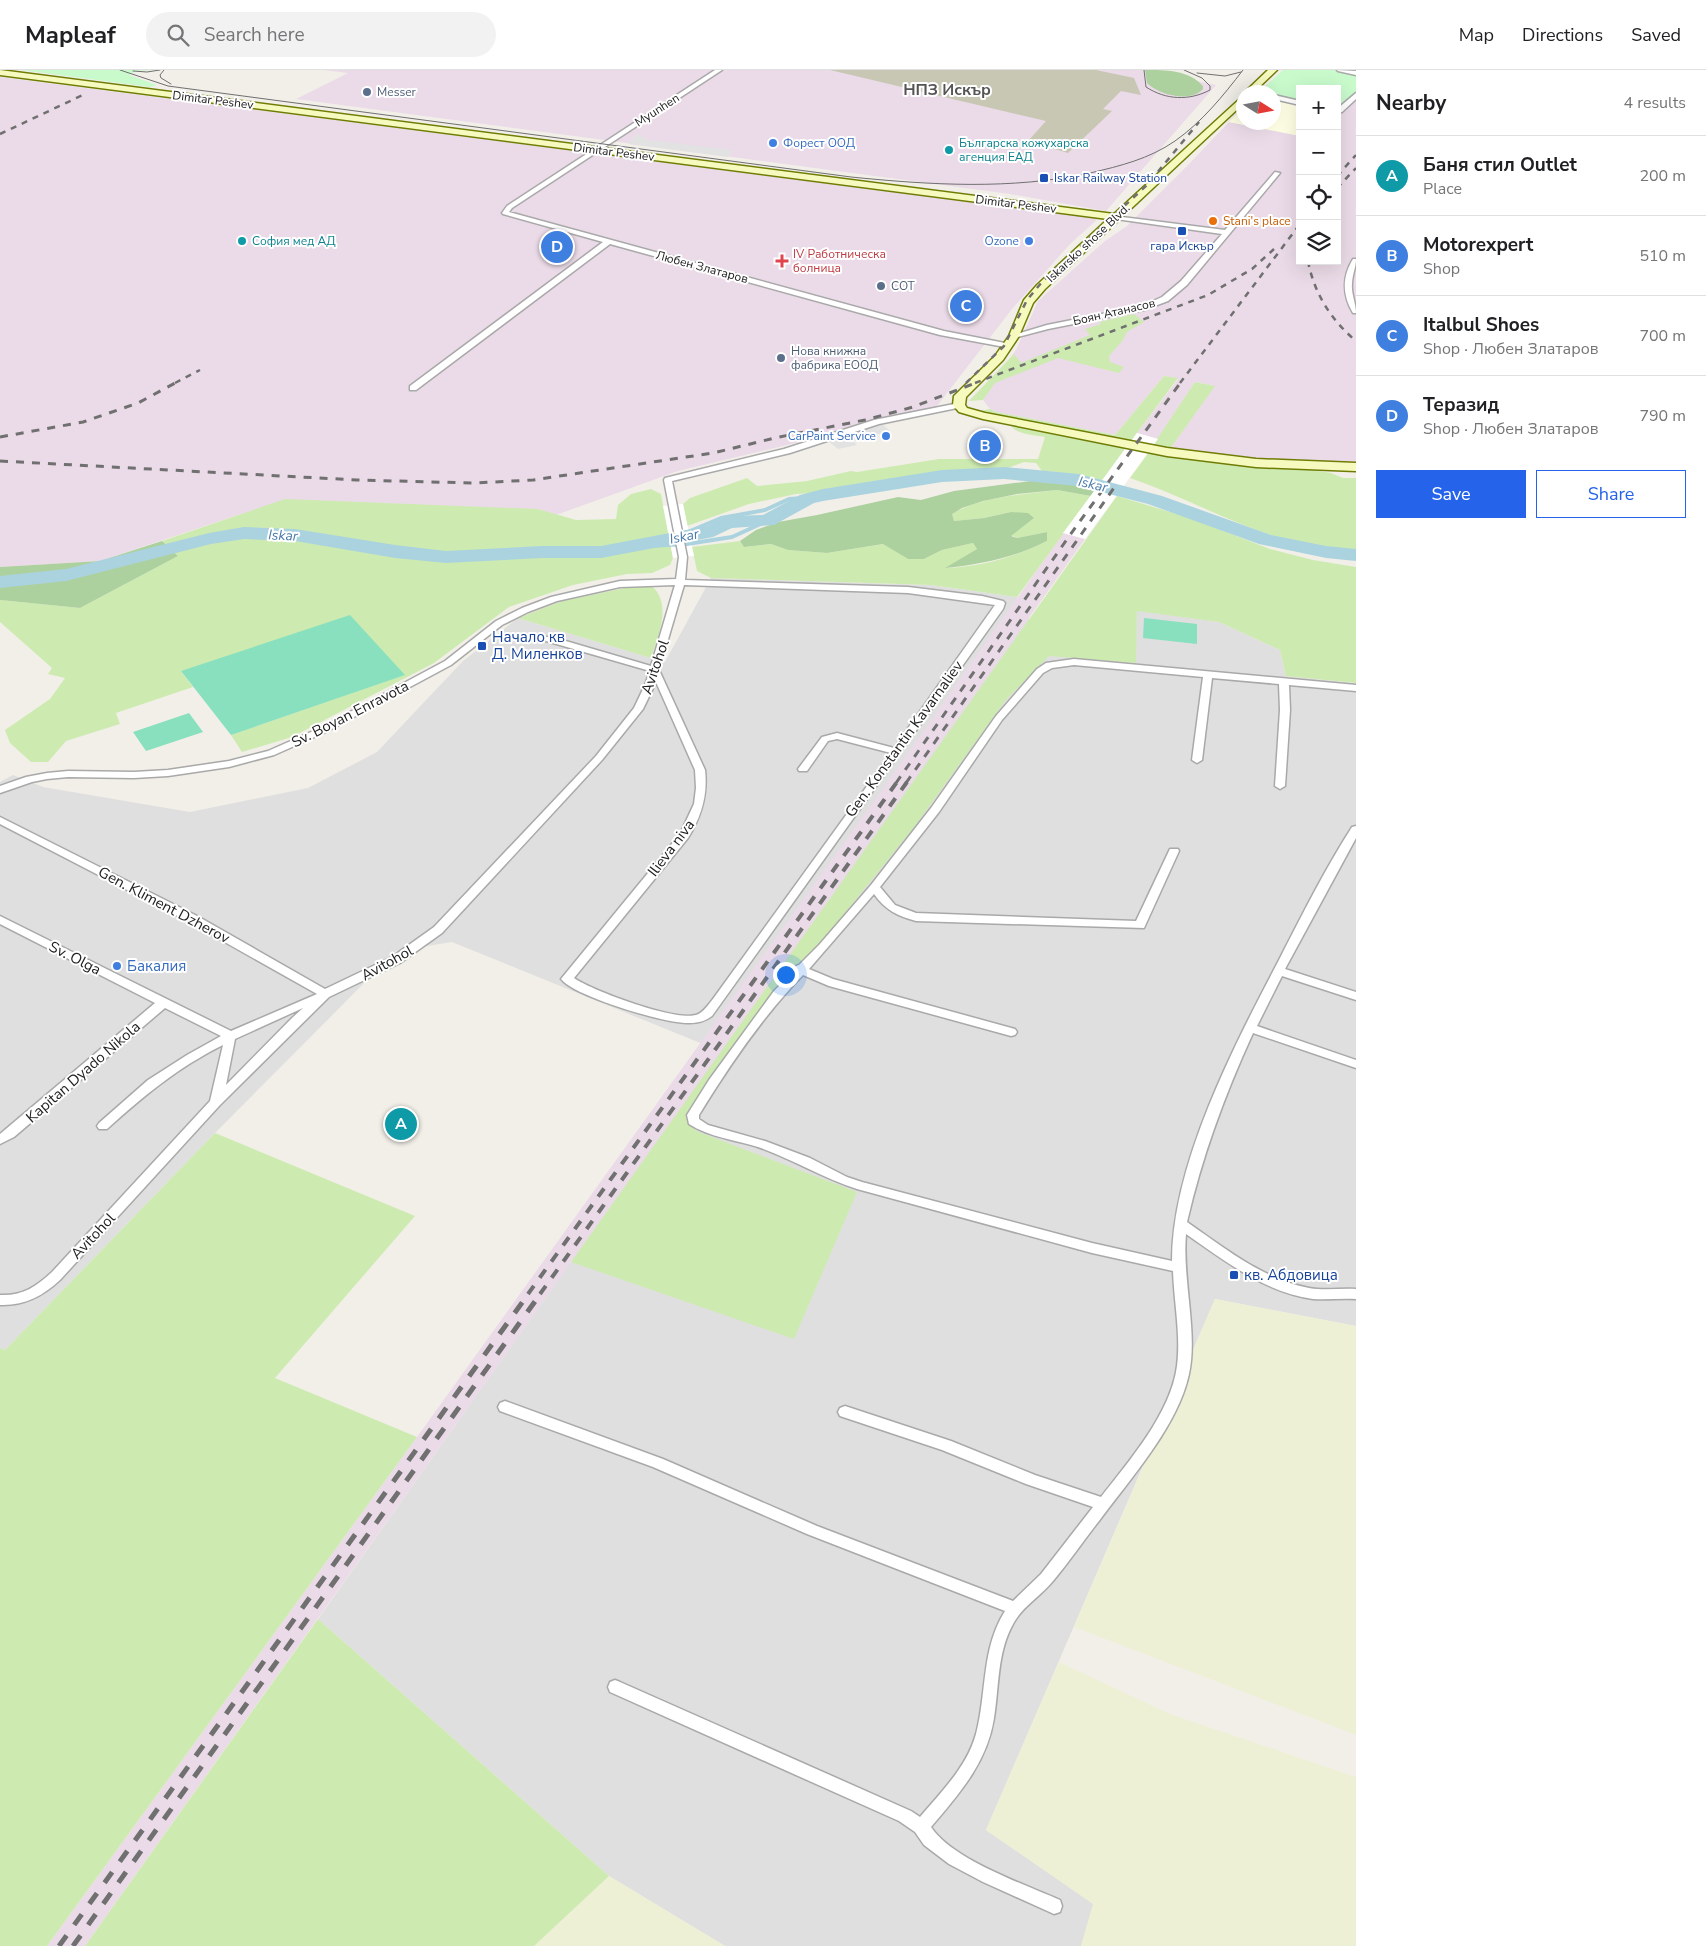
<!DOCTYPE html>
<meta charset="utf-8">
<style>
:root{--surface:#fff;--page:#f2f2f2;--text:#202124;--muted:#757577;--line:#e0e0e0;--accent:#2563eb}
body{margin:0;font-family:"Nunito Sans",sans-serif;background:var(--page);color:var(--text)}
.controls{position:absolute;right:15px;top:15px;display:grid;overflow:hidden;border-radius:0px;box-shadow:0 5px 20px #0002}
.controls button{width:45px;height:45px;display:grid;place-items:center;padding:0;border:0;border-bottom:1px solid var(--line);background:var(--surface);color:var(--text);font:25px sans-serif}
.compass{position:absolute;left:1236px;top:15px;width:45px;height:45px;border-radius:50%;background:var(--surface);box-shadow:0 5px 20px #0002;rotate:101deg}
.you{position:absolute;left:785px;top:904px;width:18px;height:18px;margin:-12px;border:4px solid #fff;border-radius:50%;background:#1a73e8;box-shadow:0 0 0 8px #1a73e833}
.badge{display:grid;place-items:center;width:32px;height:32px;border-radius:50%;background:var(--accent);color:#fff;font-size:16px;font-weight:700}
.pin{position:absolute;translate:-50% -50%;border:2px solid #fff;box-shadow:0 1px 5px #0006}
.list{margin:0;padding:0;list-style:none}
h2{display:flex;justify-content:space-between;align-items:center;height:65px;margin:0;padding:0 20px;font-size:21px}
h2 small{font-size:16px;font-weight:400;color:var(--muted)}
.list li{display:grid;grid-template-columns:32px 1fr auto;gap:15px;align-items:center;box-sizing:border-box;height:80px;padding:0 20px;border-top:1px solid var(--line)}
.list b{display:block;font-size:19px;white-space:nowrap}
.list p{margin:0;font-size:16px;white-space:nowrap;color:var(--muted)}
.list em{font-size:16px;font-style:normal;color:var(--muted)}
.actions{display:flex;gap:10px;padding:15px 20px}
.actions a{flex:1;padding:11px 0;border:1px solid var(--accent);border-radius:0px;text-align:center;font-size:18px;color:var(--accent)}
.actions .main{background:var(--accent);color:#fff}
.icon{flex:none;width:28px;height:28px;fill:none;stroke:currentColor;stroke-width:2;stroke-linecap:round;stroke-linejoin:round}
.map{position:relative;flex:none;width:1356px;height:1876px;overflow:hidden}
header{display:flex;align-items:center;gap:30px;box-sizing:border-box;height:70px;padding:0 25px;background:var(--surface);border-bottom:1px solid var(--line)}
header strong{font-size:24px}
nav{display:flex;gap:28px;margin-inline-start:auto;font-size:18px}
.search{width:350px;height:45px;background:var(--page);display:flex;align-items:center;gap:12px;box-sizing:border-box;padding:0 18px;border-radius:28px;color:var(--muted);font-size:19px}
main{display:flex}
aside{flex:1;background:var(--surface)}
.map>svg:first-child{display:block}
.residential{fill:#e0dfdf}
.industrial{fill:#ebdbe8}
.education{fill:#ffffe5}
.construction{fill:#c7c7b4}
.farmland{fill:#eef0d5}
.grass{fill:#cdebb0}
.forest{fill:#add19e}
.park{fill:#c8facc}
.pitch{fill:#88e0be}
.parking{fill:#e2e2e2}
.pier{fill:#fff}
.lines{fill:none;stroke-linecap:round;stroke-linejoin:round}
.stream{stroke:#aad3df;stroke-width:4}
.river{fill:#aad3df;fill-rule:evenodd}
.street-casing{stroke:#a9a9a9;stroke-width:3}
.secondary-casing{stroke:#707d05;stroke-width:3}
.street{fill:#fff;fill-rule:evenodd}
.secondary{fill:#f7fabf;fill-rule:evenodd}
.tram{stroke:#707070;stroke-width:1}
.rail-far3{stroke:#707070;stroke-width:2.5;stroke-dasharray:6 6;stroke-linecap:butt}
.rail-far2{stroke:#707070;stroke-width:3;stroke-dasharray:8 8;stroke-linecap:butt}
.rail-far1{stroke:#707070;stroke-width:4;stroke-dasharray:10 10;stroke-linecap:butt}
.rail{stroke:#707070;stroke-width:5;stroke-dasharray:13 13;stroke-linecap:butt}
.service-dot{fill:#5c6f8a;stroke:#fff;stroke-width:2}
.shop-dot{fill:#3f7fe0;stroke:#fff;stroke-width:2}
.culture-dot{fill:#0f9aa8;stroke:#fff;stroke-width:2}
.transit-dot{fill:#1a4fb4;stroke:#fff;stroke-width:2}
.food-dot{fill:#e8710a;stroke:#fff;stroke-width:2}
.health-dot{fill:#e0444e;stroke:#fff;stroke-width:2}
.labels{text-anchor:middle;stroke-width:4;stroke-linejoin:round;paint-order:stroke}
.far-service-label{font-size:12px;fill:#4e5e75;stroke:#fff;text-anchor:start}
.far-street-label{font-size:12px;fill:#222;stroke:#fff}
.far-shop-label{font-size:12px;fill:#366cbe;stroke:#fff;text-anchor:end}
.far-culture-label{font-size:12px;fill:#0d838f;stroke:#fff;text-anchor:start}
.far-transit-label{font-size:12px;fill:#164399;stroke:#fff;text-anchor:start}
.far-food-label{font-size:12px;fill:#c56008;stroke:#fff;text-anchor:start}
.far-health-label{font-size:12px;fill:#be3a42;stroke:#fff;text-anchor:start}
.far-water-label{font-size:14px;font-style:italic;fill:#4a7aab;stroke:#fff}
.transit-label{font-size:15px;fill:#164399;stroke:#fff;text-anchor:start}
.street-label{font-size:15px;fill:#222;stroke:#fff}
.shop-label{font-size:15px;fill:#366cbe;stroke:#fff;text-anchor:start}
.far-district-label{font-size:16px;font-weight:bold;fill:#555;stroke:#fff}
</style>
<header>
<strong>Mapleaf</strong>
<div class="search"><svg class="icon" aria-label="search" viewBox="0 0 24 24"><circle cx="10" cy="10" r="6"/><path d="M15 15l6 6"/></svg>Search here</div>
<nav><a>Map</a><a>Directions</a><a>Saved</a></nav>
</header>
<main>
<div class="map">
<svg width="1356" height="1876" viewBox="0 0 1356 1876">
<rect width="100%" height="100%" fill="#f2efe9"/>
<path class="residential" d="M 711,508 L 931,515 L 1017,527 L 1049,585 L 1135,593 L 1137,540 L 1219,552 L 1280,580 L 1286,606 L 1356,613 L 1356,1256 L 1215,1229 L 986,1760 L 1094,1834 L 1081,1876 L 725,1876 L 609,1806 L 318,1549 L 720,981 L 452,872 L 396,881 L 215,1063 L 5,1280 L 0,1278 L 0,712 L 13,705 L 43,717 L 190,742 L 308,718 L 377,682 L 463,591 L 518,548 L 665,592 Z"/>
<path class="industrial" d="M 323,0 L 1144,0 L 1216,15 L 1106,141 L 1010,124 L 296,29 L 348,3 Z
M 0,7 L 760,105 L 1099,148 L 1070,174 L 1012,239 L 934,340 L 678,401 L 520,458 L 244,443 L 100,491 L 0,497 Z
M 1356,25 L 1356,394 L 1255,389 L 1170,379 L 1214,316 L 1195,312 L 1158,369 L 1137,363 L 1178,309 L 1164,306 L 1115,365 L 996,342 L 990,339 L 983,330 L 1017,278 L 1038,231 L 1105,171 L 1127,156 L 1189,94 L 1229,52 L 1300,66 L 1300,191 L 1337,191 L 1337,44 Z
M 1063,463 L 1085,469 L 85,1876 L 47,1876 L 417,1367 L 878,726 Z"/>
<path class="education" d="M 1274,27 L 1300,33 L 1300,66 L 1229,52 L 1243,38 L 1244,52 L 1274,52 Z"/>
<path class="construction" d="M 830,0 L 1096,0 L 1134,8 L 1141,25 L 1121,21 L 1103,39 L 1112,41 L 1068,83 L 1028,71 L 1046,51 Z"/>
<path class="farmland" d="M 1215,1229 L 1356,1256 L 1356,1665 L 1074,1557 Z
M 1059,1592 L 1170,1644 L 1356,1707 L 1356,1876 L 1081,1876 L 1093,1834 L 986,1760 Z
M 609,1806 L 725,1876 L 534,1876 Z"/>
<path class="grass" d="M 1134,244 L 1144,252 L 1127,262 L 1123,270 L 1109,286 L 1110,292 L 1124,297 L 1119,303 L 1058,288 L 995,313 L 983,330 L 969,331 L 1014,284 L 1021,293 L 1090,265 L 1085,259 L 1101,254 L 1099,252 Z
M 1164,306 L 1178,308 L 1131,371 L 980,341 L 990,339 L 996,342 L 1115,365 Z
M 1195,312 L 1215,316 L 1170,379 L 1153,375 Z
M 1017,355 L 1127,376 L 1101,412 L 1058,402 L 1042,401 L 1036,393 L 1024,392 L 1005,399 L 948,402 L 856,416 L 829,418 L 818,423 L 796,424 L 749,434 L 687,456 L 683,434 L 690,428 L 747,408 L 757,416 L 807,411 L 851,401 L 857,402 L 939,389 L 1038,389 L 1045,367 C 1035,365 1018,365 1011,356 Z
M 1149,382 L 1251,397 L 1311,400 L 1331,403 L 1343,408 L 1356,408 L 1356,480 C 1273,480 1206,434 1130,408 Z
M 651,419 L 661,424 L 673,488 L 670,495 L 652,503 L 627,504 L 573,515 L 509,537 L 434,593 L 292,667 L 242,682 L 231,665 L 404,605 L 181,601 L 193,617 L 116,643 L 120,654 L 66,671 L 48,692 L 31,692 L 10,673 L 5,660 L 50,629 L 65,608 L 48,604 L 52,598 L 0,552 L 0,530 L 80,538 L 178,486 L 162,471 L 285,429 L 538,439 L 576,450 L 616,449 L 618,435 L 631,424 Z
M 1057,420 L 1091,426 L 1017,527 L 931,515 L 711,508 L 697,501 L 692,477 L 740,471 L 744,477 L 771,474 L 788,480 L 827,483 L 884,474 L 908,489 L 924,489 L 942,480 L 973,473 L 977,479 L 946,498 C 981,497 1015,487 1047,471 L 1047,462 L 1017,468 L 1011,465 L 1033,448 L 1011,442 L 984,448 L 954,451 L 951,444 C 984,426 1021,425 1057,420 Z
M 1117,426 L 1190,448 L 1270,479 L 1313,490 L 1356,497 L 1356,613 L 1286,606 L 1280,580 L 1219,552 L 1137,541 L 1136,593 L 1049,586 L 1005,631 L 915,756 L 820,874 L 784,908 L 686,1045 L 696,1061 L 857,1122 L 794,1269 L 571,1192 Z
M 635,516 L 653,517 C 672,536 658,566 651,588 L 518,548 L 562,531 Z
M 215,1063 L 415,1146 L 275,1308 L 417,1367 L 47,1876 L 0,1876 L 0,1278 L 5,1280 Z
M 318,1549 L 609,1806 L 534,1876 L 85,1876 Z"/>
<path class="forest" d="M 1145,0 C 1166,0 1189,0 1203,16 L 1203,19 C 1190,33 1159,25 1147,13 Z
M 1038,410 L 1059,411 L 1096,419 L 1091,426 L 1057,420 L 1017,424 L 983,431 L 962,438 L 952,444 L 954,451 L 984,448 L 1011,442 L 1028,443 L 1034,448 L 1011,466 L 1017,468 L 1047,462 L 1047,471 C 1013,488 982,494 945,498 L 977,479 L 973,473 L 942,480 L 924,489 L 908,489 L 883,474 L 827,483 L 788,480 L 771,474 L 744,477 L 740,471 L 756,460 L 778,452 L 817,445 L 898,427 L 921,430 L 954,421 Z
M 162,471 L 178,486 L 80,538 L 0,530 L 0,497 L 100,491 Z"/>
<path class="park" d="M 21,0 L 155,0 L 136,1 L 129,5 L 157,15 L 150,17 Z
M 1283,0 L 1340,0 L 1356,3 L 1356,25 L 1337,41 L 1337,19 L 1300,19 L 1300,33 L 1274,27 L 1274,22 L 1259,22 Z"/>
<path class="pitch" d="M 350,545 L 405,605 L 231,665 L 181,601 Z
M 1144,548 L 1197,554 L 1197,574 L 1143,568 Z
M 189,643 L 203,662 L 146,681 L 133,662 Z"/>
<path class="parking" d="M 637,64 L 648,70 L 733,80 L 728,87 L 628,74 Z
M 882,354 L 890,361 L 853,371 L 857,375 L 838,379 L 828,371 Z"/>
<path class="pier" d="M 1137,363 L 1158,369 L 1085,469 L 1063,463 Z
M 683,434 L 694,486 L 673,488 L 663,436 Z"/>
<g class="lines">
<path class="stream" d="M 669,470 L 721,448 L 765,440 L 789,429 L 817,427
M 631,477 L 687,474 L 732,467 L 767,451"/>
<path class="river" d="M 1004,397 L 1079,404 L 1162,426 L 1271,465 L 1326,476 L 1356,479 L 1356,491 L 1326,488 L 1259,474 L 1148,434 L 1078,416 L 1004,409 L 942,412 L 823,431 L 814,433 L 774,455 L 732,458 L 713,467 L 601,488 L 542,488 L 446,493 L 395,488 L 295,471 L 244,469 L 211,474 L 66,511 L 0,518 L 0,506 L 66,499 L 209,463 L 244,457 L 295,459 L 395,475 L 446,481 L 542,476 L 601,476 L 707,456 L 728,446 L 763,445 L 800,425 L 823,419 L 942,400 Z"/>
<g class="street-casing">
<path id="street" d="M 715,0 L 722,0 L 512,138 L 509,142 L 944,261 L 1010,274 L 1010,278 L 940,265 L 610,174 L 416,320 L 410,320 L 410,316 L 603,172 L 503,144 L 502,143 L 507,136 Z
M 1337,0 L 1356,1 L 1356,5 L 1338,1 Z
M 1356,23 L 1356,29 L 1342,42 L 1337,43 L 1337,39 Z
M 1274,25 L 1300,31 L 1300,35 L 1274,29 Z
M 1275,102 L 1280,103 L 1187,215 L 1168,231 L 1144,240 L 1048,259 L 1014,268 L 1010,266 L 1047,255 L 1142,236 L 1162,227 L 1181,211 L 1222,164 L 1116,149 L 1113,147 L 1114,146 L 1225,160 Z
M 1353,189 L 1356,189 C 1356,198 1352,205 1352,214 C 1351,224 1356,233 1356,243 L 1353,243 C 1342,224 1342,207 1353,189 Z
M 959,333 L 962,333 L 962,337 L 879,354 L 790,383 L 672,411 L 687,487 L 685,510 L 908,517 L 982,526 L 1003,531 L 1005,533 L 1003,539 L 712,946 C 705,951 699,953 690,953 C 669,955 573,926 561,909 L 680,764 L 694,734 L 696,718 L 695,700 L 656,612 L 643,639 L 602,690 L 442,863 L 400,893 L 329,927 L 220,1035 L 60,1210 C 43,1226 24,1236 0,1235 L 0,1225 C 22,1226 36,1217 52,1202 L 210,1031 L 223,975 C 177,998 145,1025 107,1059 L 99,1059 L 97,1056 L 99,1053 L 148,1010 L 187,985 L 221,966 L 165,938 L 14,1067 L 0,1074 L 0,1064 L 155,933 L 0,854 L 0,846 L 231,961 L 317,924 L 191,853 L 0,754 L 0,747 L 199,847 L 325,919 L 392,887 L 434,857 L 596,686 L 634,638 L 645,615 L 650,601 L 546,571 L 546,567 L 552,567 L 651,596 L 675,515 L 620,517 L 557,531 L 528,542 L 502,555 L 451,595 L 326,662 L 274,685 L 229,697 L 168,706 L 134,708 L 68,707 L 47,709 L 32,712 L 0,723 L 0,716 L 26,707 L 47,703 L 68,701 L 134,702 L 168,700 L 229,691 L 268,681 L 320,658 L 445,591 L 496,551 L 522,538 L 551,527 L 620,511 L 676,509 L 679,487 L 664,410 L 665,408 L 784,379 L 874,350 ZM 684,515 L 908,523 L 995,535 L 894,678 L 837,663 L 822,667 L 798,699 L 799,701 L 807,701 L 828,671 L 837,669 L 891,683 L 713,929 C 708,935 703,943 696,945 C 674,951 593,921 574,908 L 688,768 C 701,747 708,726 705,700 L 659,600 ZM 303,938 L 292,948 L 226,1015 L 235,969 Z
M 1074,589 L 1356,615 L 1356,621 L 1289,615 L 1290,640 L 1285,716 L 1280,719 L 1275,716 L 1280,640 L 1279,614 L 1212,608 L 1202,690 L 1197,693 L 1192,690 L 1203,607 L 1074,595 L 1052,598 L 1043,603 L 1002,650 L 939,742 L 880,817 L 895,835 L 916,843 L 1136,851 L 1169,781 L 1170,779 L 1178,779 L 1179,781 L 1144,858 L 916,851 C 898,846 885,840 874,824 L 809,899 L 833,909 L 1015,959 L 1017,962 L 1015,965 L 1011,966 L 829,916 L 803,905 C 763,946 729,996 699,1045 L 699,1049 L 708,1055 L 765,1071 L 810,1088 L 847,1107 L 862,1112 L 1092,1173 L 1172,1191 C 1172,1094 1235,974 1279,890 C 1302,845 1325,799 1352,757 L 1356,756 L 1356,768 L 1285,899 L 1356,922 L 1356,930 L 1282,906 L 1257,956 L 1356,990 L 1356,998 L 1253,963 C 1225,1024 1202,1086 1187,1152 C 1226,1179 1263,1209 1309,1218 C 1325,1221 1340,1218 1356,1219 L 1356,1229 C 1342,1228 1327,1230 1313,1229 C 1264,1222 1225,1191 1186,1164 C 1182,1209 1198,1262 1189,1304 C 1178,1356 1130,1409 1099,1451 C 1083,1471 1069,1492 1053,1511 C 1040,1527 1021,1537 1012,1556 C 997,1584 999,1618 994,1648 C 987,1693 959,1724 931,1757 C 953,1790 1024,1814 1060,1830 L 1062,1836 L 1060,1842 L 1054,1844 L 983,1812 L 949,1794 L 924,1775 L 915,1762 L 899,1751 L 610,1622 L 608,1617 L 610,1612 L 615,1610 L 620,1612 L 911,1741 L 920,1747 C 941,1722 967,1697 976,1664 C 987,1623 981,1579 1005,1541 L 807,1464 L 653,1397 L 500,1341 L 498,1337 L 500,1333 L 505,1331 L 663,1389 L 817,1456 L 1013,1531 L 1041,1504 L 1093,1437 L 1026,1414 L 942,1380 L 840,1346 L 838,1342 L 840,1338 L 845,1336 L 951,1371 L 1035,1405 L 1101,1427 C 1129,1391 1171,1343 1177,1296 C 1181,1265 1174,1232 1173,1201 L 1092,1183 L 857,1119 C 823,1108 792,1089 758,1077 C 735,1070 709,1067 689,1054 L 687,1045 L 709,1010 L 774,921 L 795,900 L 796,896 L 799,895 L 819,875 L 871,815 L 931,738 L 996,646 L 1037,599 L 1046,593 Z"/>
</g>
<g class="secondary-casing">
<path id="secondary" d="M 0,0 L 1114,144 L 1244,25 L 1244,33 L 1045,219 L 1033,233 L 1019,266 L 1003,290 L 966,327 L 965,335 L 967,338 L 985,343 L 1167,378 L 1256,389 L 1356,393 L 1356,401 L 1256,397 L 1167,386 L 983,349 L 959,342 L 953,335 L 954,326 L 995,286 L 1009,266 L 1024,230 L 1037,215 L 1108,149 L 0,5 Z
M 1268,0 L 1277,0 L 1254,22 L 1245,22 Z"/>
</g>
<use href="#street" class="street"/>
<use href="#secondary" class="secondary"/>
<path class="tram" d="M 120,0 L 168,16 L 851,107 C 931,115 1011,120 1090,103 C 1120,96 1149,89 1175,71 C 1202,52 1223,26 1243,0
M 164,0 L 160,5 L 161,8 L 171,14
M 1144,0 L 1146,17 C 1166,30 1189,31 1210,20 L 1210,16 L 1202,8 L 1184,0
M 133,1 L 147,2 L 160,0
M 1197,3 L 1225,6 L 1241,2"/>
<path class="rail-far3" d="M 0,64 L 85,24
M 1337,106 L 1356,85
M 1337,118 L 1356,98
M 1308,191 C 1314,223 1331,250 1356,271
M 175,313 L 200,300
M 966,313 L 1004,276 L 1027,230 L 1042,212 L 1147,115 L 1199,52
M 975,313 L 1208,225 L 1252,199 L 1274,179
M 1180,313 L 1300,154"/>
<path class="rail-far2" d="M 0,367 L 83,352 L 138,333 L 177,312
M 0,391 L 357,410 L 473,413 L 533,410 L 713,383 L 779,367 L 865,350 L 913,337 L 978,312
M 896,713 L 1070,465 L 1181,312
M 906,713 L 1116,415"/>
<path class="rail-far1" d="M 528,1224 L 897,712
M 540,1224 L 907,712"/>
<path class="rail" d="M 59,1876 L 529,1223
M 73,1876 L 541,1223"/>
</g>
<g class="service-dot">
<circle cx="367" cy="22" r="5"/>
<circle cx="881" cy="216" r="5"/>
<circle cx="781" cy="288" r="5"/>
</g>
<g class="shop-dot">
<circle cx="773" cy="73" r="5"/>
<circle cx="1029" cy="171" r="5"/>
<circle cx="886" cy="366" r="5"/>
<circle cx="117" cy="896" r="5"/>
</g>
<g class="culture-dot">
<circle cx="949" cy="80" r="5"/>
<circle cx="242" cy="171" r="5"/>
</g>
<g class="transit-dot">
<rect x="1039" y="103" width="10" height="10" rx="2.5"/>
<rect x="1177" y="156" width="10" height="10" rx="2.5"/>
<rect x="477" y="571" width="10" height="10" rx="2.5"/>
<rect x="1229" y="1200" width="10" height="10" rx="2.5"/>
</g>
<circle class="food-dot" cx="1213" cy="151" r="5"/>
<path class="health-dot" d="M779.5 183.5h5v5h5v5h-5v5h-5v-5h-5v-5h5z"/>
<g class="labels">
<g class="far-service-label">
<text x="377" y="26">Messer</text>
<text x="891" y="220">СОТ</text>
<text x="791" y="285">Нова книжна<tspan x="791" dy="14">фабрика ЕООД</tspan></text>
</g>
<g class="far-street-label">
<text transform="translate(213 30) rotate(7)" y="4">Dimitar Peshev</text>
<text transform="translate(657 40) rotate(-33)" y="4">Myunhen</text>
<text transform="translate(614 82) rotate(7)" y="4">Dimitar Peshev</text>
<text transform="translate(1016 134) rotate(7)" y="4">Dimitar Peshev</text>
<text transform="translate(1088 173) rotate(-43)" y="4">Iskarsko shose Blvd.</text>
<text transform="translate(702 197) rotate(15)" y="4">Любен Златаров</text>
<text transform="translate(1114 242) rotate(-13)" y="4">Боян Атанасов</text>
</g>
<g class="far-shop-label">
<text x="783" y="77" text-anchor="start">Форест ООД</text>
<text x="1019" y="175">Ozone</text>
<text x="876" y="370">CarPaint Service</text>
</g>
<g class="far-culture-label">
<text x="959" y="77">Българска кожухарска<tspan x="959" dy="14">агенция ЕАД</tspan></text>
<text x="252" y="175">София мед АД</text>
</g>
<g class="far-transit-label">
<text x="1054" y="112">Iskar Railway Station</text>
<text x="1182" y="180" text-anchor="middle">гара Искър</text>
</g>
<g class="far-food-label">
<text x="1223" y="155">Stani's place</text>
</g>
<g class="far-health-label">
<text x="793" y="188">IV Работническа<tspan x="793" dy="14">болница</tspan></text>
</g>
<g class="far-water-label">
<text transform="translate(1093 414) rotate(13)" y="5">Iskar</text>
<text transform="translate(283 465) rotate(3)" y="5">Iskar</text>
<text transform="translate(684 466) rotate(-11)" y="5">Iskar</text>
</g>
<g class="transit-label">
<text x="492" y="572">Начало кв<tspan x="492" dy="17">Д. Миленков</tspan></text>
<text x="1244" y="1210">кв. Абдовица</text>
</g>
<g class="street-label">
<text transform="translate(655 597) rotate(-71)" y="5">Avitohol</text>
<text transform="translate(350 644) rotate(-27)" y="5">Sv. Boyan Enravota</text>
<text transform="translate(904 669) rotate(-54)" y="5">Gen. Konstantin Kavarnaliev</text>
<text transform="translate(671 778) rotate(-53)" y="5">Ilieva niva</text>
<text transform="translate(164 835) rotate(28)" y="5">Gen. Kliment Dzherov</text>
<text transform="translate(75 888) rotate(27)" y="5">Sv. Olga</text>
<text transform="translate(387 893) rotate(-29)" y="5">Avitohol</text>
<text transform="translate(83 1002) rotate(-41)" y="5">Kapitan Dyado Nikola</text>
<text transform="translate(93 1166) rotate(-47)" y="5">Avitohol</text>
</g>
<g class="shop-label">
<text x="127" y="901">Бакалия</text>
</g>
<g class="far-district-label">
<text x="947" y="25">НПЗ Искър</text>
</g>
</g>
</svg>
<div class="controls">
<button>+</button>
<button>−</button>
<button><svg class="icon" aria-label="locate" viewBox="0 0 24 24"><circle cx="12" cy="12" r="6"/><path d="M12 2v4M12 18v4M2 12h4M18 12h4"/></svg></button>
<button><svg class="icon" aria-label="layers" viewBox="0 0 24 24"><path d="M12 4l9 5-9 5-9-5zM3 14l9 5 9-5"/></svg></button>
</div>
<svg class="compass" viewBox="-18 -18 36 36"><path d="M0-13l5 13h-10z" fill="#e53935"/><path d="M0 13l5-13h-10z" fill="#757577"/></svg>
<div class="you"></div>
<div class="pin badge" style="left:401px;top:1054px;background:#0f9aa8">A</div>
<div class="pin badge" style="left:985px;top:376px;background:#3f7fe0">B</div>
<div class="pin badge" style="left:966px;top:236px;background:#3f7fe0">C</div>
<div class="pin badge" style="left:557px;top:177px;background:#3f7fe0">D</div>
</div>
<aside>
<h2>Nearby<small>4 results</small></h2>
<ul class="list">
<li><span class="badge" style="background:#0f9aa8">A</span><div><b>Баня стил Outlet</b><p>Place</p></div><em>200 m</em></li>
<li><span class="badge" style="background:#3f7fe0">B</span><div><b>Motorexpert</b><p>Shop</p></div><em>510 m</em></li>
<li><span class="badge" style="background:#3f7fe0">C</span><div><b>Italbul Shoes</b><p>Shop · Любен Златаров</p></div><em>700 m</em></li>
<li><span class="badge" style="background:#3f7fe0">D</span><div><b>Теразид</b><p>Shop · Любен Златаров</p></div><em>790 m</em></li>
</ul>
<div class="actions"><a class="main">Save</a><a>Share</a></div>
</aside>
</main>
